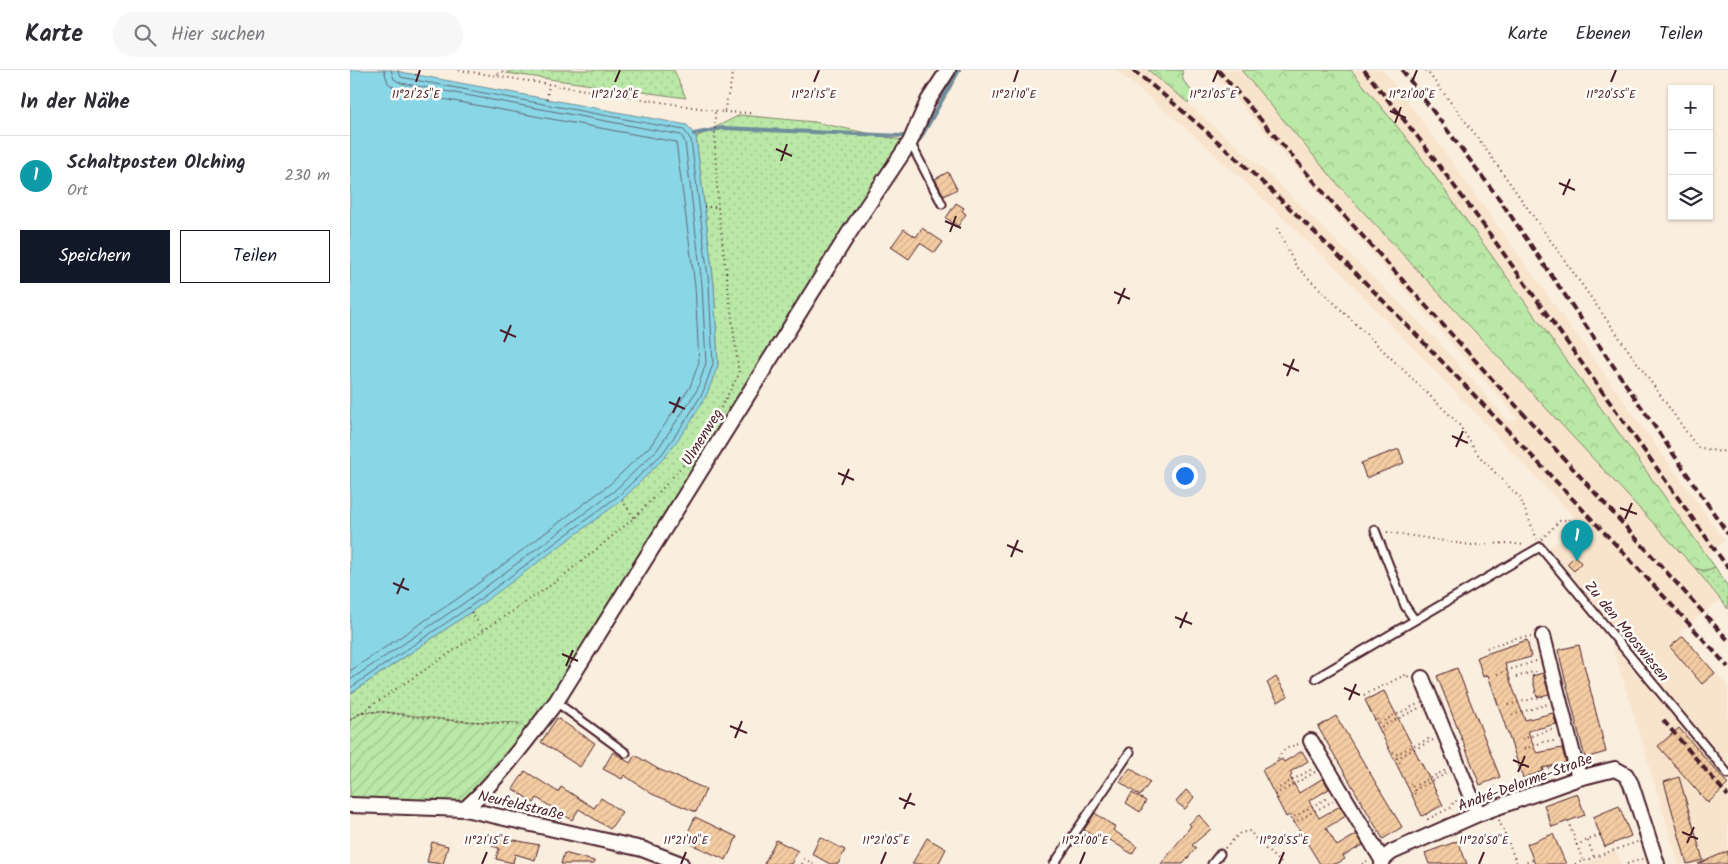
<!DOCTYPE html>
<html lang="de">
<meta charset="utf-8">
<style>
:root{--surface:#fff;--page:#f7f7f7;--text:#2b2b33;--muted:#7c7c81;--line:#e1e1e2;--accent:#111827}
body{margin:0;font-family:Kalam,sans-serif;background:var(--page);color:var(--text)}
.controls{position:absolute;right:15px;top:15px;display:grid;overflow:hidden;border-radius:0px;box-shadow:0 1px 4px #0004}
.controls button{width:45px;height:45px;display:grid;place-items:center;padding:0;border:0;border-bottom:1px solid var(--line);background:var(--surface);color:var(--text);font:25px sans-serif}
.you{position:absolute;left:834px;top:405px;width:18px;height:18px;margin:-12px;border:4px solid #fff;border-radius:50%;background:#1a73e8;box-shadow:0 0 0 8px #1a73e833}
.badge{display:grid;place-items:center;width:32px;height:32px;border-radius:50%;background:var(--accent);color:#fff;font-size:16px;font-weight:700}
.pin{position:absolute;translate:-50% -41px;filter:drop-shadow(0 1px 2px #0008)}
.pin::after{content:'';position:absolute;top:26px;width:18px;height:15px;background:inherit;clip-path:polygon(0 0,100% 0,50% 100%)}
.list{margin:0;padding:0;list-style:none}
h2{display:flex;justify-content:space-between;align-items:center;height:65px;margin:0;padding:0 20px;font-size:21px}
h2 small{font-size:16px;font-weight:400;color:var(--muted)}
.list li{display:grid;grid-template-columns:32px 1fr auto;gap:15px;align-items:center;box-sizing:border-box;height:80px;padding:0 20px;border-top:1px solid var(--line)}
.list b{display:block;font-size:19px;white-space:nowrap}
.list p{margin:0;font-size:16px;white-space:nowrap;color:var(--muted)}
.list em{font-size:16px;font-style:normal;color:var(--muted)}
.actions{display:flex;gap:10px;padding:15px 20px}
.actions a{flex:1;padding:11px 0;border:1px solid var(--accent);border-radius:0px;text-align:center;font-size:18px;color:var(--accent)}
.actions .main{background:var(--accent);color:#fff}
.icon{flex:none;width:28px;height:28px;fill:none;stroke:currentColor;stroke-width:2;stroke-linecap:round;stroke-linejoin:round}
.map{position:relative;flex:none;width:1378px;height:794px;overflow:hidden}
header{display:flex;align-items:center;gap:30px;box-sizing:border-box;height:70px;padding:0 25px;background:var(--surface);border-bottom:1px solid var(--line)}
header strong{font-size:24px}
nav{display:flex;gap:28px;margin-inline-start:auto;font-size:18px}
.search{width:350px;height:45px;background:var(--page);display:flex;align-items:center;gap:12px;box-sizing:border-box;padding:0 18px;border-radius:28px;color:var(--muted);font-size:19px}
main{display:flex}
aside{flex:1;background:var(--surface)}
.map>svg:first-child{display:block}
.built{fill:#f8e4cc}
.grass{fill:url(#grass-dots);stroke:#828468}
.forest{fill:url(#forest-crowns);stroke:#828468}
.garden{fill:url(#garden-furrows);stroke:#828468}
.water{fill:#88d6e6;stroke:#6f8d9b}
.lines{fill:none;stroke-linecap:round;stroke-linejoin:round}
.shore{stroke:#636876;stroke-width:1}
.stream{stroke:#6f8d9b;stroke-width:4}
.building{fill:url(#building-hatch);stroke:#4a1f2b}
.service-casing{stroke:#4a1f2b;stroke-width:11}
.minor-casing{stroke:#4a1f2b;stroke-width:18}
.path{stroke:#4a1f2b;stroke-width:2;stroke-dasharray:1 4;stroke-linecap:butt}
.service{stroke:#fdfcf7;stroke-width:7}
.minor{stroke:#fdfcf7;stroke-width:14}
.rail{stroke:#4a1f2b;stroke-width:4;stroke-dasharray:8 4;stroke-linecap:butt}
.ticks{fill:none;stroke:#4a1f2b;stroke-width:2}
.labels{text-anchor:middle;stroke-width:5;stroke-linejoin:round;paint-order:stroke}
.street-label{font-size:15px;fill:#4a1f2b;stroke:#fdfcf7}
.ticks-label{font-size:12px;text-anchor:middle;fill:#4a1f2b;stroke:#fdfcf7;stroke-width:5;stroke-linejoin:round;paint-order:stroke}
</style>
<header>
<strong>Karte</strong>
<div class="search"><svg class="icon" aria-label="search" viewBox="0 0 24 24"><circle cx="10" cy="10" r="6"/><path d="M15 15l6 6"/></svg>Hier suchen</div>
<nav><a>Karte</a><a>Ebenen</a><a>Teilen</a></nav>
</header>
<main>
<aside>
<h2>In der Nähe<small></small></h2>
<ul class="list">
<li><span class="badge" style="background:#0f9aa8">1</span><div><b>Schaltposten Olching</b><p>Ort</p></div><em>230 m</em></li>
</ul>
<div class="actions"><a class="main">Speichern</a><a>Teilen</a></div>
</aside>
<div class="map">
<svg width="1378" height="794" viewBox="0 0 1378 794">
<defs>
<pattern id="grass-dots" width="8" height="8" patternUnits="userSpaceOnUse" patternTransform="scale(1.25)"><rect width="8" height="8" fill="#bae8a6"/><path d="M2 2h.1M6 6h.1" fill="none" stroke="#a1c78f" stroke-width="1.8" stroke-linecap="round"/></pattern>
<pattern id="forest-crowns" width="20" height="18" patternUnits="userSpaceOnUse" patternTransform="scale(1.25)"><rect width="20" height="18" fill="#bae8a6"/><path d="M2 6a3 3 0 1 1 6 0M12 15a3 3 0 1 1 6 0" fill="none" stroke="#a1c78f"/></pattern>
<pattern id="garden-furrows" width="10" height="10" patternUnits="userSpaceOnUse" patternTransform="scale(1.25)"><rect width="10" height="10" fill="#bae8a6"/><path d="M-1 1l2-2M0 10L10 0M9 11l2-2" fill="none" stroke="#a1c78f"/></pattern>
<pattern id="building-hatch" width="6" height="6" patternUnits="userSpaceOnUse" patternTransform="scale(1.25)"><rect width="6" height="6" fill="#f4cda3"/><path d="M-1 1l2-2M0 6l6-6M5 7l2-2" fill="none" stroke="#d3b08c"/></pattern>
</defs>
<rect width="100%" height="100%" fill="#faeede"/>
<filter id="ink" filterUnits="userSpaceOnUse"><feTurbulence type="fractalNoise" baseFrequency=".02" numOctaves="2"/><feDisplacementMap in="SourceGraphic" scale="10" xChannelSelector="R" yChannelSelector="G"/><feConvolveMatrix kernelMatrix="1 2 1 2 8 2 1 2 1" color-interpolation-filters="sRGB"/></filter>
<g filter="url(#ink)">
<path class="built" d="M 766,0 L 798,0 L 865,57 L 924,109 L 1085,268 L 1159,352 L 1168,348 L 860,0 L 891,0 L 990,117 L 1345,498 L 1370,530 L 1330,561 L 1378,617 L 1378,697 L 1312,619 L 1199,477 L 1234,457 L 990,202 L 852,72 Z
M 1001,0 L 1032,0 L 1048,18 L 1375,471 L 1356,484 L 1063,76 Z
M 1262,574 L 1378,711 L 1378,794 L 1329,794 Z
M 1266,781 L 1272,794 L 1234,794 Z"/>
<path class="grass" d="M 162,0 L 324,0 L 336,28 L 156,3 Z
M 390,45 L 464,52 L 560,72 L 184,662 L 168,653 L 106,651 L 35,642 L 13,642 L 0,650 L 0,624 L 121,542 L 368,295 L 364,215 L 346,67 Z
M 1365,497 L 1378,517 L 1378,539 L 1345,498 L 1355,501 Z"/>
<path class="forest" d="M 798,0 L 832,0 L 833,10 L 843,23 L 838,33 Z
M 891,0 L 1001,0 L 1063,76 L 1365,497 L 1355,501 L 1345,498 L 990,117 Z"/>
<path class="garden" d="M 13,642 L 35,642 L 106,651 L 168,653 L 184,662 L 115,739 L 0,735 L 0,650 Z"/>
<path class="water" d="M 0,0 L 40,0 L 337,55 L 346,67 L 364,215 L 368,295 L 357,324 L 340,353 L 315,387 L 272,430 L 121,542 L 0,624 Z"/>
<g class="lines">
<path class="shore" d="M 0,601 L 110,527 L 259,415 L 301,375 L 340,317 L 349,292 L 345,216 L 326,72 L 49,21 L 38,13 L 34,0
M 0,610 L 114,533 L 264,421 L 307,380 L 330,346 L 347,320 L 356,293 L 352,215 L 335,72 L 331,65 L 51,13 L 44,9 L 41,0
M 0,618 L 118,538 L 268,426 L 312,384 L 336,350 L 353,322 L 363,294 L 359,215 L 341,70 L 334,60 L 80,13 L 51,7 L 48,0"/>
<path class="stream" d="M 344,64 L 373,58 L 552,66
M 570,69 L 609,0"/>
</g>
<path class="building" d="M 598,102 L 607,119 L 594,126 L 585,109 Z
M 606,133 L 614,138 L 612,141 L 616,144 L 608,156 L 596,148 Z
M 572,158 L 593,172 L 585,183 L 570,173 L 559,189 L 541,177 L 554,159 L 566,167 Z
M 1049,379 L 1054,393 L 1016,408 L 1011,393 Z
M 1225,486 L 1231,493 L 1224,501 L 1217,494 Z
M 1333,566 L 1365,603 L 1352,614 L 1320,577 Z
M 1177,570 L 1181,587 L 1155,594 L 1161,613 L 1175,650 L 1203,643 L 1206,654 L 1178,661 L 1185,680 L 1187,683 L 1212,678 L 1216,693 L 1192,698 L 1193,701 L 1173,708 L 1138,605 L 1133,607 L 1127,587 Z
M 1229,575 L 1256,682 L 1235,688 L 1208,580 Z
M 1107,598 L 1150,707 L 1130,715 L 1087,606 Z
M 1193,603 L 1199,624 L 1187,627 L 1182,606 Z
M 926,607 L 938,626 L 928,632 L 917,613 Z
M 1034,621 L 1093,735 L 1072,746 L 1015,630 Z
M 986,646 L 1052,757 L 1033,769 L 968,657 Z
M 207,648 L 245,673 L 230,697 L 191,672 Z
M 1329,658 L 1378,714 L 1358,733 L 1308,676 Z
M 952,681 L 958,691 L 940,702 L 942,705 L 940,707 L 949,723 L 973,708 L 979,719 L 959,731 L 969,748 L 990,736 L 996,746 L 976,758 L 987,776 L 1007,764 L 1013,775 L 993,786 L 995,789 L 986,794 L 970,794 L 940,745 L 936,747 L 912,700 L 932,689 L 934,692 Z
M 263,682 L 280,693 L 285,685 L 308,699 L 356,719 L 346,742 L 302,724 L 274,705 L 272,709 L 253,699 Z
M 780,698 L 800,712 L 790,726 L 770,712 Z
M 175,701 L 208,722 L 211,717 L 244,738 L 251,728 L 272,742 L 260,759 L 229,739 L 222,750 L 187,728 L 184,733 L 163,719 Z
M 1329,707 L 1353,790 L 1337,794 L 1314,712 Z
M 836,720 L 844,727 L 835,739 L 826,732 Z
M 782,723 L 796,731 L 790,742 L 776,733 Z
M 1227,723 L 1235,745 L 1202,757 L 1194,735 Z
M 1269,736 L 1281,766 L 1255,777 L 1243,747 Z
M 745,743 L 765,757 L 763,760 L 787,776 L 782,784 L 757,768 L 754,773 L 734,760 Z
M 849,745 L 861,759 L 842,775 L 846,778 L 833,794 L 811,794 L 841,756 L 839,754 Z
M 345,747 L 387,767 L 376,790 L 334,771 Z
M 1203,764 L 1216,794 L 1185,794 L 1177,774 Z
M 144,766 L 189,775 L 185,790 L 165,784 L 163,793 L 146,789 L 149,778 L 142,776 Z
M 470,767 L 495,780 L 488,794 L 480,794 L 462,784 Z
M 577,768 L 596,779 L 588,794 L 562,794 Z
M 426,770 L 448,781 L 441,794 L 414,794 Z
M 1108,771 L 1117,794 L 1079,794 L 1075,783 Z
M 82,772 L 98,776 L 93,794 L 77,792 Z
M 1378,781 L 1378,794 L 1348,794 Z
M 214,783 L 244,791 L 244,794 L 211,794 Z"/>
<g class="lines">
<g class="service-casing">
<path id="service" d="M 560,72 L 592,134
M 1025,460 L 1055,536 L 1064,549
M 966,608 L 1190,477 L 1378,704
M 206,632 L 276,683
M 704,794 L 780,682
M 862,794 L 870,784"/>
</g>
<g class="minor-casing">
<path id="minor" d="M 1193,566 L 1229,708
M 1072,608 L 1128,744
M 961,671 L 1032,790
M 0,735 L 115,739 L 292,779 L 331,794
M 115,739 C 150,707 177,670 206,632 L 499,163 L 560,72 L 578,31 L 598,0
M 1032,794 L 1032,790 L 1042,782 L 1128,744 L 1229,708 L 1265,699 L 1276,705 L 1281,714 L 1307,794"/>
</g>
<path class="path" d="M 109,0 L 374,42 L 384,0
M 1076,0 L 1125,64 L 1347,377 L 1371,382 L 1378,379
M 66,5 L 66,0
M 143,6 L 156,0
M 197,29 L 199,14
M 374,42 L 401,43
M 354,137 L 368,137
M 927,158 L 946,196 L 1108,353 L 1129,386 L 1170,428 L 1187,469
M 272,430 L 284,448
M 1037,462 L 1120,475 L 1159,473 L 1173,475
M 1192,469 L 1209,451 L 1221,449 L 1236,456
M 121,542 L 133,560
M 1137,578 L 1165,568 L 1181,567
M 1147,604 L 1186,591
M 1166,607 L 1190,600
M 1014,625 L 1057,604 L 1059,609
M 1158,635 L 1194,626
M 13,642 L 35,642 L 70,648 L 172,655
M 1162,645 L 1198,634
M 1027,649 L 1029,653 L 1070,633
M 0,650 L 204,513 L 253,474 L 284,448 L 310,421 L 338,390 L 359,360 L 389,304 L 368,137 L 365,79 L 365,41
M 1033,661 L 1031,657 L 1071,637
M 1172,669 L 1203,659
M 1174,679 L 1196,671 L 1207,671
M 1043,682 L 1045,685 L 1082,667
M 928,689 C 931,680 940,676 949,674
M 1050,693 L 1047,688 L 1083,670
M 1193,699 L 1213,694
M 1060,713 L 1062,717 L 1096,700
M 925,720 L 962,699
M 1065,724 L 1063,721 L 1097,703
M 928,729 L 925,725 L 965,702
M 1076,744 L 1078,749 L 1102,737 L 1103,732 L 1109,730
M 940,749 L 979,727
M 1149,750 L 1167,794
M 1218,751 L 1233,791
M 943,753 L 983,731
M 1238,771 L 1244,787
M 1226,775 L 1250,765
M 875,778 L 890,763 L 900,761 L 908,772 L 932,794
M 452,794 L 454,789 L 464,794
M 1012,794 L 1017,791
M 1172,794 L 1183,790
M 1225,794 L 1287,772
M 1277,794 L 1292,789"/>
<use href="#service" class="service"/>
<use href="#minor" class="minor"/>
<path class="rail" d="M 783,0 C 907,99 1017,213 1126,327 C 1211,417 1296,505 1378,597
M 868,0 L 981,131 L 1378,570
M 1014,0 L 1070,70 L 1134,156 L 1378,498
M 1052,0 L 1150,130 L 1378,464
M 1313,650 L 1378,726"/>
</g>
</g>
<path class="ticks" d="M 66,12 L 70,0M 265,12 L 270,0M 464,12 L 469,0M 664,12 L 668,0M 863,12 L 868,0M 1062,12 L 1067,0M 1261,12 L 1266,0M 1040,41 L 1056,48M 1045,53 L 1051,37M 426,79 L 442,86M 431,91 L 437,74M 1209,113 L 1225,120M 1213,125 L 1220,109M 595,151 L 611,158M 600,162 L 606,146M 764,222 L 780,229M 768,234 L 775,218M 150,260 L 166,267M 154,272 L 161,255M 933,294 L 949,301M 937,306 L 944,289M 319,332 L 335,339M 323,343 L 330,327M 1102,366 L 1118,373M 1106,377 L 1113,361M 488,403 L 504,410M 492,415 L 499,399M 1270,438 L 1287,444M 1275,449 L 1282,433M 657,475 L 673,482M 661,487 L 668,470M 43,513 L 59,520M 47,524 L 54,508M 825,547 L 842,554M 830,558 L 837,542M 212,584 L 228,591M 216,596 L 223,580M 994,618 L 1010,625M 999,630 L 1006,614M 380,656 L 397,663M 385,668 L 392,651M 1163,690 L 1179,697M 1168,702 L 1175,686M 549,728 L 565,735M 554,739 L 561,723M 1332,762 L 1348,769M 1337,773 L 1344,757M 132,794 L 137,782M 331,794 L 336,782M 531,794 L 536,782M 730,794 L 735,782M 929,794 L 934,782M 1129,794 L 1134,782"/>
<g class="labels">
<g class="street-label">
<text transform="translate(352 367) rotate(-58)" y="5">Ulmenweg</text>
<text transform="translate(1277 561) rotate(51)" y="5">Zu den Mooswiesen</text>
<text transform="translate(1175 712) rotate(-20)" y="5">André-Delorme-Straße</text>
<text transform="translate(171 735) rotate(13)" y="5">Neufeldstraße</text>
</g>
</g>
<g class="ticks-label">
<text x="66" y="28">11°21'25"E</text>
<text x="265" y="28">11°21'20"E</text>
<text x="464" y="28">11°21'15"E</text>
<text x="664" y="28">11°21'10"E</text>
<text x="863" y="28">11°21'05"E</text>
<text x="1062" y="28">11°21'00"E</text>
<text x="1261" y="28">11°20'55"E</text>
<text x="137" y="774">11°21'15"E</text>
<text x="336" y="774">11°21'10"E</text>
<text x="536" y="774">11°21'05"E</text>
<text x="735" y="774">11°21'00"E</text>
<text x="934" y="774">11°20'55"E</text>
<text x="1134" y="774">11°20'50"E</text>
</g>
</svg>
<div class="controls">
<button>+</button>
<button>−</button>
<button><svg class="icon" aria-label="layers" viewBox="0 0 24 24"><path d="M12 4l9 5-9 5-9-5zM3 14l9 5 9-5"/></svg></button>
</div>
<div class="you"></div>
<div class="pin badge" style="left:1227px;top:491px;background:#0f9aa8">1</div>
</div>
</main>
